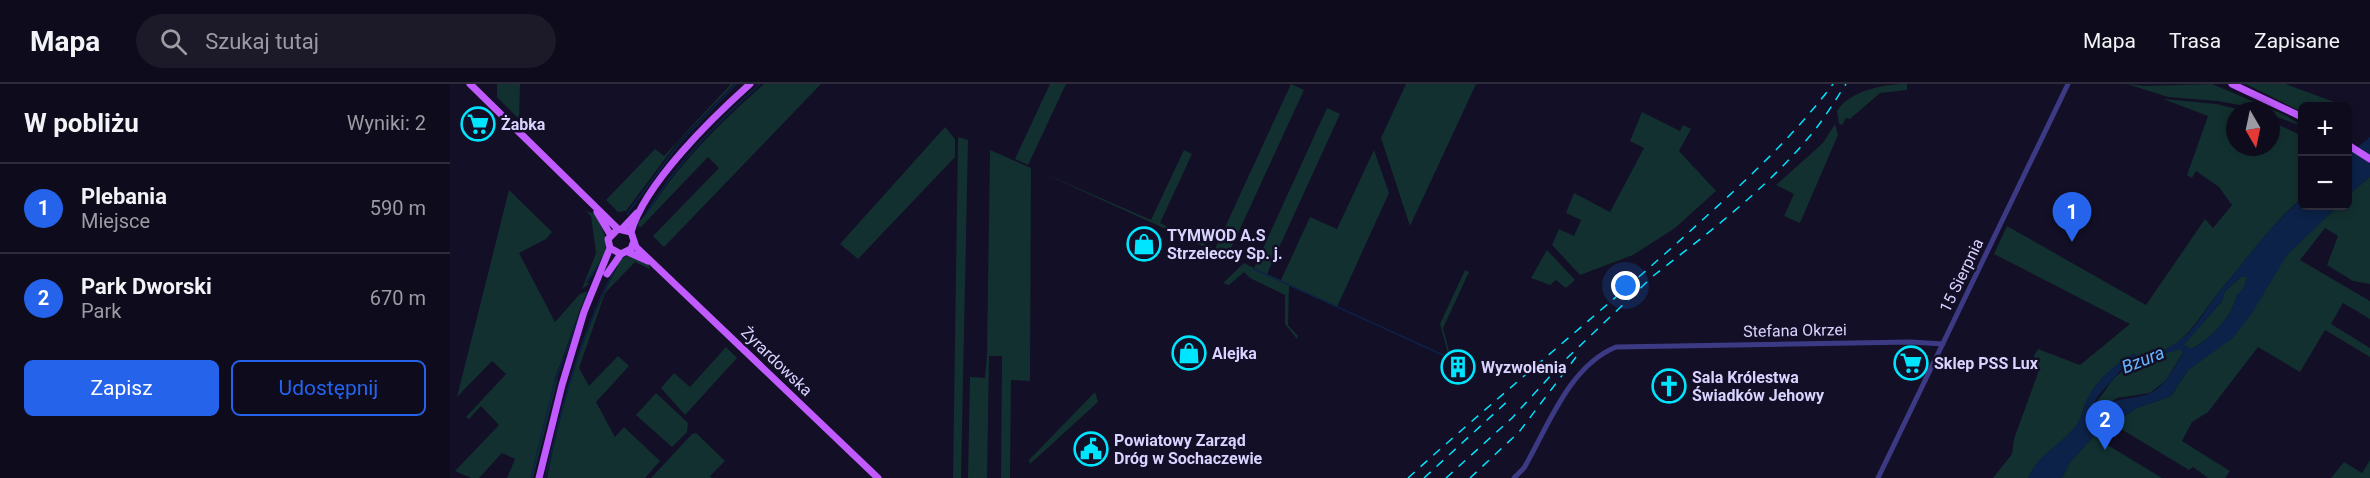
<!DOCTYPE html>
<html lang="pl">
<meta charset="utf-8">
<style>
:root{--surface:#0e0b1c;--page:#1c1929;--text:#f1f3f6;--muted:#9b9ba3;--line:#2e2b3b;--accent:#2563eb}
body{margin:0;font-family:Roboto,sans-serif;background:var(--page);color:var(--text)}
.controls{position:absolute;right:18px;top:18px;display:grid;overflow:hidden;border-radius:9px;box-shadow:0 3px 9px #0003}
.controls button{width:54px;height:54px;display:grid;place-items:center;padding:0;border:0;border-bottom:2px solid var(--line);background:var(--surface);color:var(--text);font:30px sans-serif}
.compass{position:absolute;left:1776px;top:18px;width:54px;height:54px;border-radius:50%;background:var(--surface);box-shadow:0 3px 9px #0003;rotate:171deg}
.you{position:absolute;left:1176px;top:202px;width:21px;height:21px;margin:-15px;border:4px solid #fff;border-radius:50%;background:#1a73e8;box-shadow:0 0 0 9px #1a73e833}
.badge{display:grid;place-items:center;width:39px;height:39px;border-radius:50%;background:var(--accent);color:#fff;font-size:20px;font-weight:700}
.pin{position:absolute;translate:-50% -50px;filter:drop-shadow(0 2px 3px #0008)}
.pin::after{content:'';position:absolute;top:32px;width:21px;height:18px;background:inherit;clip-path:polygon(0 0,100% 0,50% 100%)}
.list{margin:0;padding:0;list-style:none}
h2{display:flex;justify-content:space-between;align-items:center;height:78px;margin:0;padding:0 24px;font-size:26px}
h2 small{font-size:20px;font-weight:400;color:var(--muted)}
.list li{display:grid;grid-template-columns:39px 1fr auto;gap:18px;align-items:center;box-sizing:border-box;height:90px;padding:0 24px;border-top:2px solid var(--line)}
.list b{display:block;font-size:22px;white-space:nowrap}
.list p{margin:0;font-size:20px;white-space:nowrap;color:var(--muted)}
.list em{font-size:20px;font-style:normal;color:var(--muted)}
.actions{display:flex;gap:12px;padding:18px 24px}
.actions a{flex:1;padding:14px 0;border:2px solid var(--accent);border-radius:9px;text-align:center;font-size:21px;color:var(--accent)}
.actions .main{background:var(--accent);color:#fff}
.icon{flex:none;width:33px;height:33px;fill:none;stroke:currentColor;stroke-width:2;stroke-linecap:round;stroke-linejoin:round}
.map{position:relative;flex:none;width:1920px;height:394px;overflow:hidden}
header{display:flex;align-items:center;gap:36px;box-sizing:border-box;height:84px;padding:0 30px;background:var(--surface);border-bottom:2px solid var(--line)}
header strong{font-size:28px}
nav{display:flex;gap:33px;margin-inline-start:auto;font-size:21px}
.search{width:420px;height:54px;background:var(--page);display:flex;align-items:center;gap:15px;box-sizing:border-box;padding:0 21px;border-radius:33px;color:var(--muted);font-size:22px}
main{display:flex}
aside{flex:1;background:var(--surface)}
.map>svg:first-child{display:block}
.green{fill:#12302f}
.water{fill:#0c2248;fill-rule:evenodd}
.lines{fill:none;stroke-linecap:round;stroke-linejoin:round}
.stream{stroke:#0c2248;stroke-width:1.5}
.minor{stroke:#3d3a85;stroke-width:5}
.major{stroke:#c25bff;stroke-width:7}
.rail{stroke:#00e5ff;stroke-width:1.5;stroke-dasharray:9 8;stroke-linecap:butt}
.labels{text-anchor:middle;stroke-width:5;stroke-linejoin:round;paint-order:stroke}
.poi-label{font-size:16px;font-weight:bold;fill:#d9d4ff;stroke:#130f26;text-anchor:start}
.street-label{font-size:16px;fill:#d9d4ff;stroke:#130f26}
.water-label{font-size:18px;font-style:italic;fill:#62b6ff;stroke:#130f26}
</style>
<header>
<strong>Mapa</strong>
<div class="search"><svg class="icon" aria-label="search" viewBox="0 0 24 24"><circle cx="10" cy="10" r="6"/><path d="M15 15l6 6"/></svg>Szukaj tutaj</div>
<nav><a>Mapa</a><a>Trasa</a><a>Zapisane</a></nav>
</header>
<main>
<aside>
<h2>W pobliżu<small>Wyniki: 2</small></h2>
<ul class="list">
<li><span class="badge">1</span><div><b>Plebania</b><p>Miejsce</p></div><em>590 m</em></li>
<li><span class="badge">2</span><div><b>Park Dworski</b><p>Park</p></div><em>670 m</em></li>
</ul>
<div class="actions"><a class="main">Zapisz</a><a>Udostępnij</a></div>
</aside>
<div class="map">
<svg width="1920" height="394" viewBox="0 0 1920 394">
<rect width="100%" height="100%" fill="#130f26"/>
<path class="green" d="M 47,0 L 70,0 L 69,35 L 47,13 Z
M 281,0 L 284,0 L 226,60 L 176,127 L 168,128 L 156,116 L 205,65 L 214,72 Z
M 314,0 L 371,0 L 214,163 L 203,152 L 269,84 L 258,73 L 190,144 L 187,140 C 201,126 210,109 223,93 C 250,59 281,29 314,0 Z
M 600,0 L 616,0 L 578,81 L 565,75 Z
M 841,0 L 854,6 L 777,173 L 584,85 L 701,136 L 734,66 L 742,70 L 710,139 L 765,165 Z
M 956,0 L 1026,0 L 960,142 L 931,54 Z
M 1457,0 L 1457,6 L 1430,9 L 1400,35 L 1396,34 L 1392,41 L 1389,40 L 1387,27 C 1400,6 1435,0 1457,0 Z
M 1677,0 L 1694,2 L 1762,0 L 1835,31 L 1852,42 L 1821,31 L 1821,27 L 1768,17 L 1718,13 Z
M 1796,0 L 1835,0 L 1895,22 L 1852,22 L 1852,28 Z
M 1713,15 L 1766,20 L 1796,27 L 1785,27 L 1785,63 L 1821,63 L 1821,37 L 1852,52 L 1852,114 C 1822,139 1798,174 1773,203 C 1758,220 1747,242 1729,257 C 1718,267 1700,269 1686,274 L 1685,270 C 1667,278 1647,296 1638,314 C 1632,324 1633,334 1625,343 C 1609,363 1590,369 1578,394 L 1543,394 L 1562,370 L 1564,355 L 1588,289 L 1584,272 L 1588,265 L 1630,281 L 1680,240 L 1544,170 L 1557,142 L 1696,221 L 1755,135 L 1763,144 L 1782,121 L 1769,103 L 1746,87 L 1742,94 L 1737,91 L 1758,32 Z
M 877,24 L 890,30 L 817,190 L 831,196 L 860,133 L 887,145 L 924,66 L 939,109 L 887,223 L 839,202 L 838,241 L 848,252 L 847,255 L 835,240 L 835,211 L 800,194 L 794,188 L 779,201 L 773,199 L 794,179 L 804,184 Z
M 1192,28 L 1230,47 L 1233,41 L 1241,45 L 1229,67 L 1266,107 L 1225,144 L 1183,171 L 1130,191 L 1102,161 L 1109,145 L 1124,152 L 1131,136 L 1116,129 L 1124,109 L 1160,128 L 1194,64 L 1180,57 Z
M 1385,40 L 1388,51 L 1350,139 L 1334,132 L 1344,110 L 1326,101 L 1373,59 Z
M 495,43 L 505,55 L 505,73 L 408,175 L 390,160 Z
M 508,53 L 518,56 L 511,394 L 503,394 Z
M 540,66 L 581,84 L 580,297 L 561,296 L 560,394 L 551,394 L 552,272 L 539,272 L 537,394 L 518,394 L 520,293 L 535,294 L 537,271 Z
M 1920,93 L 1920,200 L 1903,197 L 1877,181 L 1888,152 L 1875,144 L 1850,176 L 1920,217 L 1920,235 L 1893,219 L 1881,240 L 1920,264 L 1920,273 L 1875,246 L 1850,288 L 1808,263 L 1758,328 L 1742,338 L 1732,357 L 1780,387 L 1775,394 L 1758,394 L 1743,383 L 1739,386 L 1666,342 L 1651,357 L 1712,394 L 1612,394 L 1620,378 L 1644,352 L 1687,324 L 1721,312 L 1738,286 L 1753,275 L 1813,208 L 1837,170 L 1888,122 L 1898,122 L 1898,111 Z
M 59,106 L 102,148 L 96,155 L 69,169 L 105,238 L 130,210 L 137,207 L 104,297 L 108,294 L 83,394 L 57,394 L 65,375 L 52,369 L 29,394 L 21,394 L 5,387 L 49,341 L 31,322 L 19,335 L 16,333 L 56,290 L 42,277 L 7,313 Z
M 136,127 L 145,130 C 164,164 156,168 136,198 L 139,200 L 132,205 L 146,169 L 141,132 Z
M 1097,166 L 1125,196 L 1116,204 L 1106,196 L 1100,201 L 1081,194 Z
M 179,171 L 199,180 L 200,185 L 185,178 L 155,209 L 129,284 L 139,302 L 168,272 L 179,282 L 146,318 L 165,353 L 174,343 L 210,377 L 195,394 L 97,394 C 112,322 132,246 168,182 L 164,179 Z
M 1015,186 L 1019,188 L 993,244 L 1005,290 L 1018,280 L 1008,290 L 1003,288 L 990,240 Z
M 1798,192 L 1793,206 L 1787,211 C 1783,232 1759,257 1741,265 L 1733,261 L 1772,217 L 1775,207 L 1791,193 Z
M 276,263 L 287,274 L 235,331 L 211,304 L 224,289 L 240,303 Z
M 1732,264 L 1733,269 L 1716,296 L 1700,309 L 1667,314 L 1650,325 L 1643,324 C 1647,315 1652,312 1656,305 C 1673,278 1702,271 1732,264 Z
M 645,308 L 648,318 L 580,380 L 579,376 Z
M 206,309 L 238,339 L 237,348 L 222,363 L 186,331 Z
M 246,349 L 275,377 L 260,392 L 262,394 L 201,394 L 242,350 Z
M 1920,376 L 1920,394 L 1881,394 L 1894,378 L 1912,389 Z"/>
<path class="water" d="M 1920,53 L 1920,93 L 1898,111 L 1898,71 Z
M 1852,115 L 1852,122 L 1888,122 L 1837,171 L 1802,229 L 1783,254 L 1738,286 L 1721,312 L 1687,324 L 1644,352 L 1620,378 L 1612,394 L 1578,394 C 1590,368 1609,363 1625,343 C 1633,334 1632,324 1638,314 C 1647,295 1667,279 1684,269 L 1687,274 C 1700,270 1714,267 1726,259 C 1746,247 1758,220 1773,203 C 1798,174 1822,139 1852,115 ZM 1798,192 L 1793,205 L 1787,211 C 1783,232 1759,257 1741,265 L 1734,261 L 1772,217 L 1775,207 L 1791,193 ZM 1732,265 L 1733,270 C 1722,286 1712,309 1691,312 C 1672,316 1667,314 1650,325 L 1643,323 L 1647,313 L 1672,285 L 1688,277 Z"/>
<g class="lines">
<path class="stream" d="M 177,130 L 228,61 L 286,0
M 196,130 C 226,79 267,39 310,0
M 804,185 L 993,271
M 137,198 L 152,176
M 133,222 L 137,209
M 81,394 L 104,301 L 130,230
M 95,394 C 112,322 130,249 166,183"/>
<path class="minor" d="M 1064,394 L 1074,384 C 1098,343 1119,282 1166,263 L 1461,258 L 1493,260
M 1428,394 L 1618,0"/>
<path class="major" d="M 20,0 L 168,145
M 1782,0 L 1852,33
M 1898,61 L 1920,75
M 147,128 L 160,150
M 173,144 L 187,129
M 181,148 C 195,99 262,34 300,0
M 184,157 L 181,165 L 171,170 L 160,164 L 158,155 L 168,145 L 181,148 L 186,163 L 428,394
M 178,168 L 198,177
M 157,190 L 171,170
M 89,394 L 112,301 L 134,228 L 160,164"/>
<path class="rail" d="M 1203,192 C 1257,150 1315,106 1359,53 C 1373,37 1384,18 1396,0
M 958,394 C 1046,314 1138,239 1227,159 C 1282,109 1338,60 1383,0
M 974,394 L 1060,315
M 996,394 L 1062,334 L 1115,276 L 1199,196
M 1020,394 L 1069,348 L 1126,273"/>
</g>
<defs>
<g id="supermarket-ring" transform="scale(1.725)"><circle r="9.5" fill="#130f26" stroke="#00e5ff" stroke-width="1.5"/><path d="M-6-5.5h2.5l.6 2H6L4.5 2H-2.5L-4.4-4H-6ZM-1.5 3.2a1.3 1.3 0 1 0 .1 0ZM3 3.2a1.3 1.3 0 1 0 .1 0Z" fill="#00e5ff"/></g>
<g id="shop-ring" transform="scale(1.725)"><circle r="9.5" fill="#130f26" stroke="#00e5ff" stroke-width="1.5"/><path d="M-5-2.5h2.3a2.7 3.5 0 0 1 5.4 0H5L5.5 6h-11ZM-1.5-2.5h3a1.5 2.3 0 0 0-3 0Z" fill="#00e5ff"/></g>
<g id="building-ring" transform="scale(1.725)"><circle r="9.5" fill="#130f26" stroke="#00e5ff" stroke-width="1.5"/><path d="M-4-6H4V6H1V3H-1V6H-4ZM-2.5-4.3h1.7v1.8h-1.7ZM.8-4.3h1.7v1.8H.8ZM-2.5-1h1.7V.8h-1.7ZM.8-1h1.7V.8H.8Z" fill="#00e5ff"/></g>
<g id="church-ring" transform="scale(1.725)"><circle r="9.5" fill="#130f26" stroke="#00e5ff" stroke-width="1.5"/><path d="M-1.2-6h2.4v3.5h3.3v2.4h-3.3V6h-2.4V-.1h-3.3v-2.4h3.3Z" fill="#00e5ff"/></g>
<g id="civic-ring" transform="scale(1.725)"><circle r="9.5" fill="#130f26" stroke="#00e5ff" stroke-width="1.5"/><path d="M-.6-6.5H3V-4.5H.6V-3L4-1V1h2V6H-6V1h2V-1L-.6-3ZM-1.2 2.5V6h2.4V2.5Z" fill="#00e5ff"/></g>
</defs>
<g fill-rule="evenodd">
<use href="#supermarket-ring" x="28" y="40"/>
<use href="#shop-ring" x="694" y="160"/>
<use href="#shop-ring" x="739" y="269"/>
<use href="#supermarket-ring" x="1461" y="279"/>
<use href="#building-ring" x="1008" y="283"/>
<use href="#church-ring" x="1219" y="302"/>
<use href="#civic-ring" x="641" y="365"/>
</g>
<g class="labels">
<g class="poi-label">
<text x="51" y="46">Żabka</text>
<text x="717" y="157">TYMWOD A.S<tspan x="717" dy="18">Strzeleccy Sp. j.</tspan></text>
<text x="762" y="275">Alejka</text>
<text x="1484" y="285">Sklep PSS Lux</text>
<text x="1031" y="289">Wyzwolenia</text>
<text x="1242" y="299">Sala Królestwa<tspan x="1242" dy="18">Świadków Jehowy</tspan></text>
<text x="664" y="362">Powiatowy Zarząd<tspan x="664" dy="18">Dróg w Sochaczewie</tspan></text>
</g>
<g class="street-label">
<text transform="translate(1511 191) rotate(-64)" y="6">15 Sierpnia</text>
<text transform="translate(1345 246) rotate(-1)" y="6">Stefana Okrzei</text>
<text transform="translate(327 277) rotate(44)" y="6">Żyrardowska</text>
</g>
<g class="water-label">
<text transform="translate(1693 276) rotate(-22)" y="6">Bzura</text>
</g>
</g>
</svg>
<div class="controls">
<button>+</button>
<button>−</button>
</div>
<svg class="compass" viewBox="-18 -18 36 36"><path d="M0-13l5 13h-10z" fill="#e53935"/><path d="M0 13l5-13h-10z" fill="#9b9ba3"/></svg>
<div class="you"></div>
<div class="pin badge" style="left:1622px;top:158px">1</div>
<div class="pin badge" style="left:1655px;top:366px">2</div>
</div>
</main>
